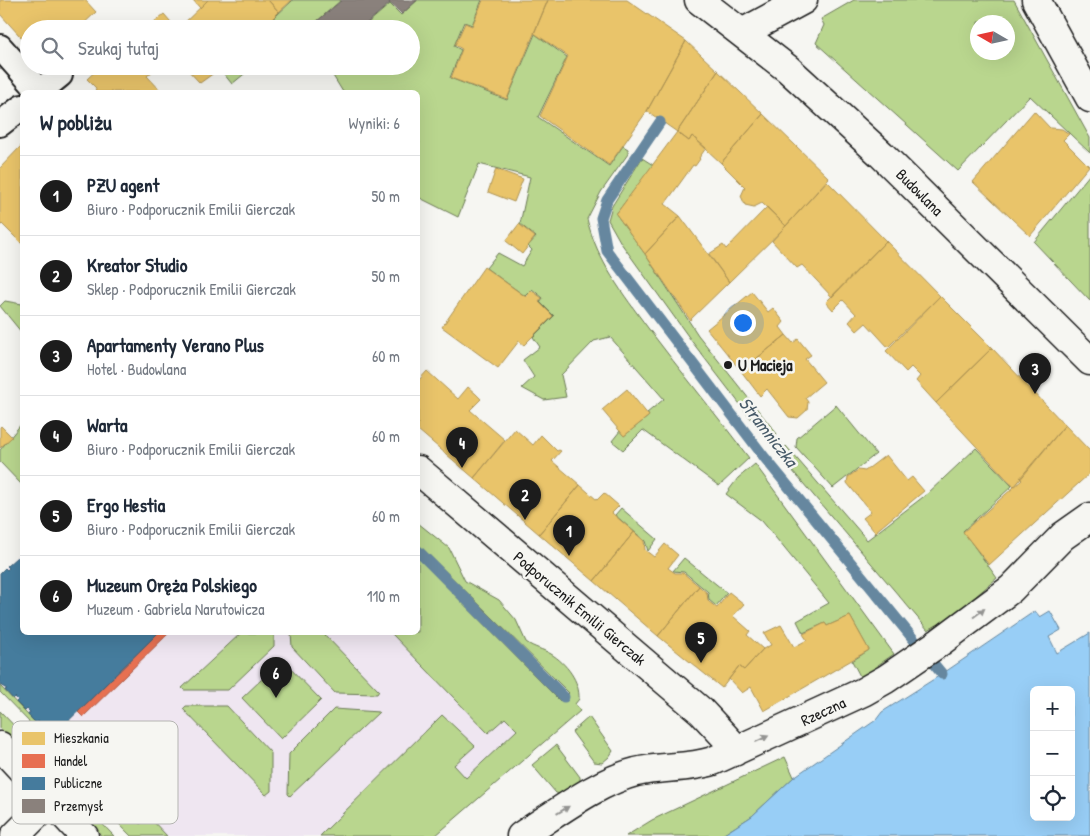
<!DOCTYPE html>
<html lang="pl">
<meta charset="utf-8">
<style>
:root{--surface:#fff;--page:#f2f2f3;--text:#1f2937;--muted:#747a83;--line:#e0e1e3;--accent:#1c1c1c}
body{margin:0;font-family:"Patrick Hand",sans-serif;background:var(--page);color:var(--text)}
.controls{position:absolute;right:15px;bottom:15px;display:grid;overflow:hidden;border-radius:8px;box-shadow:0 5px 20px #0002}
.controls button{width:45px;height:45px;display:grid;place-items:center;padding:0;border:0;border-bottom:1px solid var(--line);background:var(--surface);color:var(--text);font:25px sans-serif}
.compass{position:absolute;left:970px;top:15px;width:45px;height:45px;border-radius:50%;background:var(--surface);box-shadow:0 5px 20px #0002;rotate:279deg}
.you{position:absolute;left:742px;top:322px;width:18px;height:18px;margin:-12px;border:4px solid #fff;border-radius:50%;background:#1a73e8;box-shadow:0 0 0 8px #1a73e833}
.badge{display:grid;place-items:center;width:32px;height:32px;border-radius:50%;background:var(--accent);color:#fff;font-size:16px;font-weight:700}
.pin{position:absolute;translate:-50% -41px;filter:drop-shadow(0 1px 2px #0008)}
.pin::after{content:'';position:absolute;top:26px;width:18px;height:15px;background:inherit;clip-path:polygon(0 0,100% 0,50% 100%)}
.list{margin:0;padding:0;list-style:none}
h2{display:flex;justify-content:space-between;align-items:center;height:65px;margin:0;padding:0 20px;font-size:21px}
h2 small{font-size:16px;font-weight:400;color:var(--muted)}
.list li{display:grid;grid-template-columns:32px 1fr auto;gap:15px;align-items:center;box-sizing:border-box;height:80px;padding:0 20px;border-top:1px solid var(--line)}
.list b{display:block;font-size:19px;white-space:nowrap}
.list p{margin:0;font-size:16px;white-space:nowrap;color:var(--muted)}
.list em{font-size:16px;font-style:normal;color:var(--muted)}
.icon{flex:none;width:28px;height:28px;fill:none;stroke:currentColor;stroke-width:2;stroke-linecap:round;stroke-linejoin:round}
.map{position:relative;flex:none;width:1090px;height:836px;overflow:hidden}
.search{position:absolute;background:var(--surface);box-shadow:0 5px 20px #0002;left:20px;top:20px;width:400px;height:55px;display:flex;align-items:center;gap:12px;box-sizing:border-box;padding:0 18px;border-radius:28px;color:var(--muted);font-size:19px}
.panel{position:absolute;background:var(--surface);box-shadow:0 5px 20px #0002;left:20px;top:90px;width:400px;height:545px;border-radius:8px}
.map>svg:first-child{display:block}
.built{fill:#efe6f1}
.green{fill:#b9d68e;stroke:#6a7955;fill-rule:evenodd}
.water{fill:#98cef6;stroke:#66879f;fill-rule:evenodd}
.homes{fill:#e9c46a;stroke:#ac9253}
.shops{fill:#e76f51;stroke:#aa5641}
.public{fill:#457b9d;stroke:#395e76}
.industry{fill:#8a817c;stroke:#69635f}
.lines{fill:none;stroke-linecap:round;stroke-linejoin:round}
.stream{stroke:#66879f;stroke-width:11}
.pedestrian-casing{stroke:#1c1c1c;stroke-width:28}
.minor-casing{stroke:#1c1c1c;stroke-width:31}
.tertiary-casing{stroke:#1c1c1c;stroke-width:31}
.pedestrian{stroke:#f6f6f2;stroke-width:24}
.minor{stroke:#f6f6f2;stroke-width:28}
.tertiary{stroke:#f6f6f2;stroke-width:28}
.oneway{fill:#949492}
.poi-dot{fill:#1c1c1c;stroke:#f6f6f2;stroke-width:2}
.labels{text-anchor:middle;stroke-width:5;stroke-linejoin:round;paint-order:stroke}
.street-label{font-size:16px;fill:#1c1c1c;stroke:#f6f6f2}
.poi-label{font-size:16px;font-weight:bold;fill:#1c1c1c;stroke:#f6f6f2;text-anchor:start}
.water-label{font-size:18px;font-style:italic;fill:#475a68;stroke:#f6f6f2}
.key{fill:#f6f6f2;stroke:#b5b5b2;stroke-width:1}
.key-label{font-size:14px;fill:#1c1c1c}
</style>
<div class="map">
<svg width="1090" height="836" viewBox="0 0 1090 836">
<rect width="100%" height="100%" fill="#f6f6f2"/>
<filter id="ink" filterUnits="userSpaceOnUse"><feTurbulence type="fractalNoise" baseFrequency=".02" numOctaves="2"/><feDisplacementMap in="SourceGraphic" scale="10" xChannelSelector="R" yChannelSelector="G"/><feConvolveMatrix kernelMatrix="1 2 1 2 8 2 1 2 1" color-interpolation-filters="sRGB"/></filter>
<g filter="url(#ink)">
<path class="built" d="M 22,551 L 22,632 L 418,632 L 553,704 L 414,836 L 151,836 L 79,759 L 75,756 L 67,761 L 0,692 L 0,573 Z"/>
<path class="green" d="M 293,0 L 341,0 L 315,23 L 317,29 L 304,29 L 303,27 L 300,29 L 262,29 Z
M 418,0 L 482,0 L 472,25 L 464,22 L 454,46 L 461,50 L 450,78 L 507,100 L 535,34 L 567,57 L 538,117 L 609,166 L 623,146 L 628,149 L 628,154 L 601,192 L 587,219 C 597,261 623,294 648,328 C 681,372 716,414 749,458 L 719,486 L 643,430 L 623,450 L 612,441 L 620,431 L 624,436 L 649,416 L 647,413 L 664,399 L 610,337 L 594,341 L 561,375 L 566,397 L 544,400 L 522,388 L 534,377 L 523,360 L 540,347 L 533,337 L 554,316 L 540,302 L 543,298 L 532,289 L 525,296 L 486,268 L 498,253 L 522,266 L 532,250 L 528,246 L 536,237 L 520,224 L 530,177 L 479,164 L 458,217 L 418,197 L 418,145 L 420,143 L 418,138 L 418,92 L 343,92 L 327,66 L 411,66 L 411,29 L 361,29 L 390,4 L 401,15 Z
M 854,0 L 1014,0 L 1090,138 L 1090,153 L 1030,96 L 958,171 L 816,43 L 824,25 L 821,19 ZM 978,22 L 1008,22 L 1008,52 L 978,52 Z
M 223,66 L 254,66 L 232,84 L 220,69 Z
M 642,158 L 653,165 L 616,214 L 645,254 L 698,335 L 777,434 L 769,442 L 693,343 L 621,243 L 608,220 L 612,206 Z
M 1090,174 L 1090,301 L 1034,242 Z
M 5,301 L 22,304 L 22,333 L 0,306 Z
M 836,405 L 876,454 L 833,488 L 796,447 L 797,438 Z
M 22,423 L 22,485 L 0,462 L 0,450 Z
M 781,443 L 784,448 L 786,446 L 867,540 L 927,494 L 976,448 L 1012,486 L 963,531 L 997,578 L 940,627 L 937,625 L 928,630 L 774,449 Z
M 755,464 L 894,654 L 878,665 L 879,667 L 861,678 L 852,661 L 869,650 L 850,616 L 827,626 L 825,623 L 803,633 L 797,621 L 829,603 L 762,521 L 726,494 L 738,478 Z
M 621,508 L 657,539 L 648,551 L 645,541 L 615,515 Z
M 418,523 L 449,548 L 465,581 L 499,600 L 516,620 L 526,642 C 534,648 543,649 551,654 C 566,663 580,681 579,699 L 575,704 L 580,711 L 435,836 L 320,836 L 442,715 L 475,746 L 454,765 L 466,778 L 517,730 L 505,718 L 488,733 L 391,633 L 418,632 L 418,558 L 560,701 L 569,693 L 418,544 Z
M 684,558 L 727,593 L 716,606 L 709,600 L 708,592 L 684,572 L 673,571 Z
M 241,633 L 274,633 L 274,646 L 228,690 L 184,690 L 182,688 Z
M 291,633 L 323,633 L 379,691 L 377,694 L 335,693 L 292,647 Z
M 282,660 L 321,700 L 281,739 L 242,698 Z
M 0,686 L 48,736 L 51,733 L 55,736 L 75,756 L 67,761 L 0,692 Z
M 186,706 L 227,706 L 271,753 L 271,791 L 266,795 L 183,709 Z
M 334,709 L 379,712 L 290,796 L 288,794 L 289,754 Z
M 0,711 L 55,768 L 56,772 L 40,769 L 34,765 L 0,729 Z
M 589,717 L 613,751 L 609,757 L 602,763 L 594,762 L 572,732 Z
M 556,745 L 580,777 L 580,782 L 561,794 L 556,793 L 532,765 Z
M 785,757 L 794,777 L 752,816 L 721,836 L 626,836 L 652,820 Z
M 95,777 L 140,824 L 149,817 L 167,836 L 131,836 L 85,789 Z
M 81,802 L 114,836 L 102,836 L 85,818 Z"/>
<path class="water" d="M 1035,611 L 1040,617 L 1050,611 L 1061,630 L 1049,637 L 1057,653 L 1090,633 L 1090,836 L 721,836 L 752,816 L 794,777 L 876,720 L 882,712 L 942,674 ZM 1034,690 L 1071,690 L 1071,817 L 1034,817 Z"/>
<path class="homes" d="M 0,0 L 85,0 L 96,12 L 78,29 L 29,29 L 29,46 L 0,14 Z
M 193,0 L 208,0 L 200,8 Z
M 208,0 L 268,0 L 279,12 L 262,29 L 178,29 Z
M 268,0 L 292,0 L 279,12 Z
M 483,0 L 548,0 L 507,99 L 451,78 L 462,49 L 455,45 L 465,23 L 472,26 Z
M 548,0 L 627,0 L 686,41 L 647,111 L 609,165 L 540,116 L 568,56 L 534,33 Z
M 164,14 L 177,29 L 147,29 L 147,28 Z
M 686,41 L 718,71 L 677,132 L 647,111 Z
M 101,66 L 151,66 L 154,70 L 147,76 L 162,92 L 95,92 L 96,88 L 87,79 Z
M 184,66 L 215,66 L 218,70 L 200,83 Z
M 718,71 L 763,114 L 721,163 L 692,136 L 689,141 L 677,132 Z
M 1034,111 L 1050,128 L 1062,129 L 1069,134 L 1063,140 L 1089,166 L 1030,236 L 973,182 Z
M 763,114 L 829,178 L 786,226 L 762,203 L 754,207 L 745,205 L 741,196 L 745,187 L 721,163 Z
M 677,132 L 689,141 L 692,136 L 706,148 L 699,158 L 700,159 L 695,166 L 693,165 L 665,204 L 680,216 L 645,254 L 616,214 Z
M 21,146 L 22,147 L 22,244 L 2,224 L 0,226 L 0,168 Z
M 496,169 L 523,179 L 514,202 L 488,192 Z
M 827,181 L 886,241 L 832,297 L 802,265 L 797,268 L 772,241 Z
M 767,207 L 786,226 L 729,282 L 709,254 L 723,245 L 726,249 Z
M 680,216 L 729,282 L 690,320 L 645,254 Z
M 519,224 L 535,237 L 522,254 L 506,241 Z
M 886,241 L 940,296 L 888,347 L 866,323 L 857,331 L 849,322 L 856,314 L 843,300 L 833,310 L 826,302 Z
M 484,267 L 526,297 L 531,290 L 542,298 L 539,302 L 553,316 L 524,345 L 519,341 L 498,368 L 442,327 Z
M 752,292 L 768,312 L 773,308 L 784,322 L 780,327 L 786,335 L 741,371 L 707,329 Z
M 940,296 L 992,348 L 936,403 L 916,381 L 920,376 L 911,367 L 906,372 L 886,351 Z
M 786,335 L 793,343 L 798,339 L 811,355 L 805,359 L 824,382 L 805,398 L 808,402 L 807,410 L 798,418 L 789,417 L 767,389 L 760,396 L 741,371 Z
M 992,348 L 1065,425 L 1014,487 L 936,403 Z
M 427,371 L 458,399 L 468,387 L 476,394 L 481,399 L 470,410 L 505,440 L 474,478 L 418,430 L 418,381 Z
M 627,389 L 649,416 L 624,436 L 602,410 Z
M 1065,425 L 1090,451 L 1090,473 L 989,565 L 963,532 L 1022,480 L 1020,478 Z
M 1,426 L 12,437 L 0,448 L 0,427 Z
M 515,429 L 533,445 L 541,435 L 557,451 L 559,450 L 561,451 L 552,461 L 580,485 L 539,534 L 474,478 Z
M 886,455 L 907,481 L 912,477 L 924,491 L 875,532 L 863,518 L 871,512 L 847,483 L 848,477 L 858,470 L 865,471 Z
M 580,485 L 597,500 L 604,493 L 619,506 L 612,513 L 634,532 L 594,581 L 539,534 Z
M 634,532 L 644,541 L 645,550 L 654,557 L 665,544 L 678,555 L 668,568 L 675,573 L 683,573 L 699,586 L 658,636 L 594,581 Z
M 699,586 L 707,593 L 708,601 L 717,608 L 729,592 L 744,604 L 733,616 L 750,631 L 747,635 L 763,649 L 744,670 L 739,666 L 722,688 L 658,636 Z
M 850,616 L 869,650 L 764,711 L 751,687 L 742,693 L 729,679 L 739,666 L 744,670 L 763,649 L 771,645 L 764,633 L 781,625 L 794,647 L 807,640 L 803,634 L 825,623 L 827,626 Z"/>
<path class="shops" d="M 159,632 L 170,632 L 83,717 L 78,712 Z"/>
<path class="public" d="M 22,551 L 22,632 L 159,632 L 53,736 L 50,733 L 48,735 L 39,726 L 41,724 L 38,721 L 36,723 L 28,715 L 30,712 L 27,709 L 25,711 L 16,702 L 18,700 L 15,697 L 13,699 L 5,690 L 7,689 L 0,685 L 0,573 L 5,568 L 7,570 L 9,568 L 7,566 L 17,557 L 19,559 L 21,557 L 19,554 Z"/>
<path class="industry" d="M 342,0 L 387,0 L 390,3 L 360,29 L 317,29 L 315,23 Z
M 387,0 L 417,0 L 402,14 Z"/>
<g class="lines">
<path class="stream" d="M 660,122 L 607,200 L 601,218 L 607,251 L 765,458 L 942,674
M 418,551 L 564,697"/>
<g class="pedestrian-casing">
<path id="pedestrian" d="M 0,47 L 40,92
M 39,92 L 60,75
M 0,124 L 22,107"/>
</g>
<g class="minor-casing">
<path id="minor" d="M 699,0 L 788,69 L 881,154 L 1090,361
M 742,33 L 803,0
M 418,470 L 701,711 L 729,741 L 734,752
M 0,746 L 84,836
M 15,836 L 51,800
M 521,836 C 556,814 597,782 636,772 C 662,766 688,769 713,761 L 863,692 L 886,679 L 940,642 L 1011,589 L 1063,536 L 1090,517"/>
</g>
<g class="tertiary-casing">
<path id="tertiary" d="M 1036,0 L 1090,98"/>
</g>
<use href="#pedestrian" class="pedestrian"/>
<use href="#minor" class="minor"/>
<use href="#tertiary" class="tertiary"/>
</g>
<defs><path id="oneway-solid" d="M-6-.8H1V-3.2L6.5 0L1 3.2V.8H-6Z" transform="scale(1.25)"/></defs>
<g class="oneway">
<use href="#oneway-solid" transform="translate(979 613) rotate(-37)"/>
<use href="#oneway-solid" transform="translate(762 739) rotate(-25)"/>
<use href="#oneway-solid" transform="translate(563 810) rotate(-31)"/>
</g>
</g>
<circle class="poi-dot" cx="728" cy="365" r="5"/>
<g class="labels">
<g class="street-label">
<text transform="translate(920 192) rotate(45)" y="6">Budowlana</text>
<text transform="translate(580 608) rotate(40)" y="6">Podporucznik Emilii Gierczak</text>
<text transform="translate(823 711) rotate(-25)" y="6">Rzeczna</text>
</g>
<g class="poi-label">
<text x="738" y="371">U Macieja</text>
</g>
<g class="water-label">
<text transform="translate(768 432) rotate(52)" y="6">Stramniczka</text>
</g>
</g>
<rect x="12" y="721" width="166" height="103" rx="8" class="key"/>
<rect x="22" y="732" width="23" height="13" fill="#e9c46a"/>
<rect x="22" y="754" width="23" height="14" fill="#e76f51"/>
<rect x="22" y="777" width="23" height="13" fill="#457b9d"/>
<rect x="22" y="799" width="23" height="14" fill="#8a817c"/>
<g class="key-label">
<text x="54" y="743">Mieszkania</text>
<text x="54" y="766">Handel</text>
<text x="54" y="788">Publiczne</text>
<text x="54" y="811">Przemysł</text>
</g>
</svg>
<div class="controls">
<button>+</button>
<button>−</button>
<button><svg class="icon" aria-label="locate" viewBox="0 0 24 24"><circle cx="12" cy="12" r="6"/><path d="M12 2v4M12 18v4M2 12h4M18 12h4"/></svg></button>
</div>
<svg class="compass" viewBox="-18 -18 36 36"><path d="M0-13l5 13h-10z" fill="#e53935"/><path d="M0 13l5-13h-10z" fill="#747a83"/></svg>
<div class="you"></div>
<div class="pin badge" style="left:569px;top:556px">1</div>
<div class="pin badge" style="left:525px;top:520px">2</div>
<div class="pin badge" style="left:1035px;top:394px">3</div>
<div class="pin badge" style="left:462px;top:468px">4</div>
<div class="pin badge" style="left:701px;top:663px">5</div>
<div class="pin badge" style="left:276px;top:698px">6</div>
<div class="search"><svg class="icon" aria-label="search" viewBox="0 0 24 24"><circle cx="10" cy="10" r="6"/><path d="M15 15l6 6"/></svg>Szukaj tutaj</div>
<section class="panel">
<h2>W pobliżu<small>Wyniki: 6</small></h2>
<ul class="list">
<li><span class="badge">1</span><div><b>PZU agent</b><p>Biuro · Podporucznik Emilii Gierczak</p></div><em>50 m</em></li>
<li><span class="badge">2</span><div><b>Kreator Studio</b><p>Sklep · Podporucznik Emilii Gierczak</p></div><em>50 m</em></li>
<li><span class="badge">3</span><div><b>Apartamenty Verano Plus</b><p>Hotel · Budowlana</p></div><em>60 m</em></li>
<li><span class="badge">4</span><div><b>Warta</b><p>Biuro · Podporucznik Emilii Gierczak</p></div><em>60 m</em></li>
<li><span class="badge">5</span><div><b>Ergo Hestia</b><p>Biuro · Podporucznik Emilii Gierczak</p></div><em>60 m</em></li>
<li><span class="badge">6</span><div><b>Muzeum Oręża Polskiego</b><p>Muzeum · Gabriela Narutowicza</p></div><em>110 m</em></li>
</ul>
</section>
</div>
